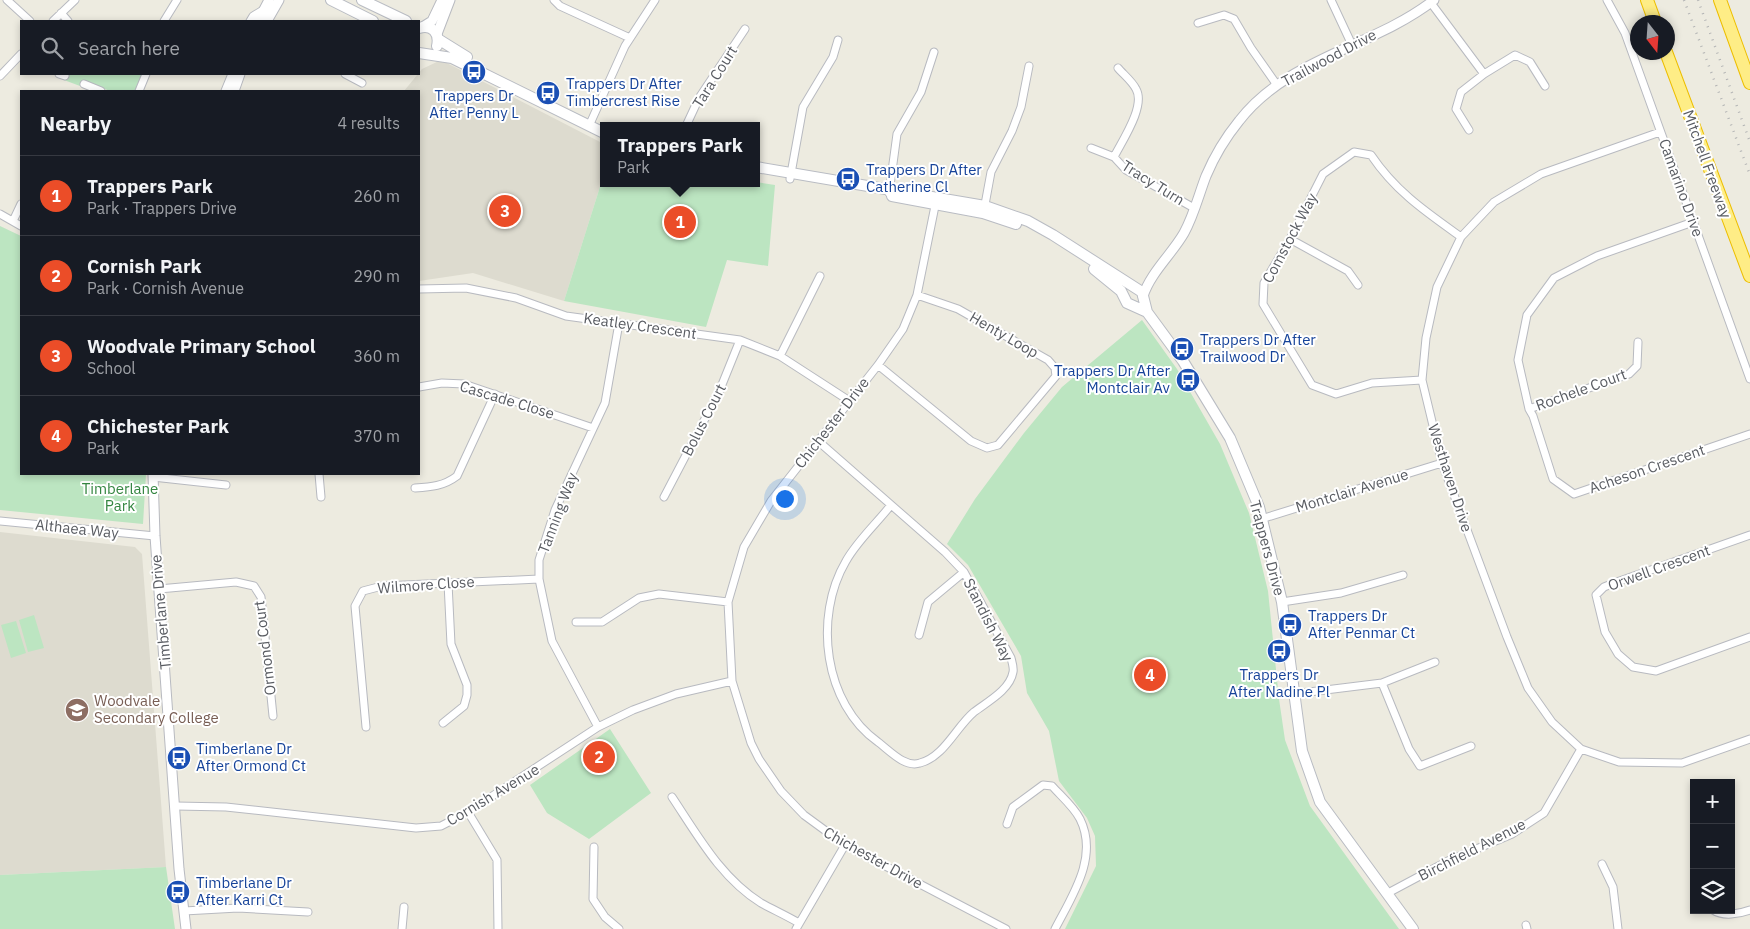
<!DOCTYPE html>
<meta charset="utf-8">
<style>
:root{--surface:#171b24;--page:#242831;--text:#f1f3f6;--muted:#9ea1a6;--line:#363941;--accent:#eb4d28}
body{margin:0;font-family:"IBM Plex Sans",sans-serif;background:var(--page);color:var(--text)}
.controls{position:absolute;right:15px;bottom:15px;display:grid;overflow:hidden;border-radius:0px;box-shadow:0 2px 8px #0003}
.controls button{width:45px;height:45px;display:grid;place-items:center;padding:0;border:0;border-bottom:1px solid var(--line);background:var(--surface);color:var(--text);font:25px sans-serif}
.compass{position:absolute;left:1630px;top:15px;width:45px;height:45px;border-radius:50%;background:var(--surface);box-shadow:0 2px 8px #0003;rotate:163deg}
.you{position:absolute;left:784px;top:498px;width:18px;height:18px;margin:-12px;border:4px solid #fff;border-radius:50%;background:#1a73e8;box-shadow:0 0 0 8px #1a73e833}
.badge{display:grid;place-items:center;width:32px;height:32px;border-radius:50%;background:var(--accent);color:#fff;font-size:16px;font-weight:700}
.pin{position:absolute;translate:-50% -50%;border:2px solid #fff;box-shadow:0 1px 5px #0006}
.popup{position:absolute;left:600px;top:122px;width:160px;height:65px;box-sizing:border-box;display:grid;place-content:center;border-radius:0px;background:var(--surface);filter:drop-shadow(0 1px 4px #0005);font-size:16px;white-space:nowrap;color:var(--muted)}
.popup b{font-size:19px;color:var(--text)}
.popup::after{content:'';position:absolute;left:50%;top:100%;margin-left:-10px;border:10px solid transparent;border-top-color:var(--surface)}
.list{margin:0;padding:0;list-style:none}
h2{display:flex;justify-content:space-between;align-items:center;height:65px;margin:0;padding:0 20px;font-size:21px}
h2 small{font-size:16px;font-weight:400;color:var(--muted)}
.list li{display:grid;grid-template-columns:32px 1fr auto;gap:15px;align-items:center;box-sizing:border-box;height:80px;padding:0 20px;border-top:1px solid var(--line)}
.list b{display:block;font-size:19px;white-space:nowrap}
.list p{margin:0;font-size:16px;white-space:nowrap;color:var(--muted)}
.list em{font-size:16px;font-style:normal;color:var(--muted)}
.icon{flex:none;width:28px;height:28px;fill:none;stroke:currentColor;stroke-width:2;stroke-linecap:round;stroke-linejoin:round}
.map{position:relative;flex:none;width:1750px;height:929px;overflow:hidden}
.search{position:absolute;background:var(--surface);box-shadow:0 2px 8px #0003;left:20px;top:20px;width:400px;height:55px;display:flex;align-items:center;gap:12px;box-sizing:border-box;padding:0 18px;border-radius:0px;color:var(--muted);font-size:19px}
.panel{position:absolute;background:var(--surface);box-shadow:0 2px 8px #0003;left:20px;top:90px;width:400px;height:385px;border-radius:0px}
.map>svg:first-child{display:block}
.education{fill:#dddbcf}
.green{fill:#bce5c1}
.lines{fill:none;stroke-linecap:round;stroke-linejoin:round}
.minor-casing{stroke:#b8bac0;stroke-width:9}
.tertiary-casing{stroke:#b8bac0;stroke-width:11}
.secondary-casing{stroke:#b9bcc3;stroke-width:12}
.motorway-casing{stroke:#edbe00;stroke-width:14}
.minor{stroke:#fff;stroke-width:7}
.tertiary{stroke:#fff;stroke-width:9}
.secondary{stroke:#fff;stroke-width:10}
.motorway{stroke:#feed86;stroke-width:12}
.rail{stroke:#b4b5b5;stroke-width:2.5;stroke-dasharray:1 6;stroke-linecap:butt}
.labels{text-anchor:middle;stroke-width:4;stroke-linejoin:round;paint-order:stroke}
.street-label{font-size:15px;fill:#595c62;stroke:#fff}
.transit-label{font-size:15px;fill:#164399;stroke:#fff;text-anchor:start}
.park-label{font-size:15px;fill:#348641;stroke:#fff}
.education-label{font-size:15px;fill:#785e54;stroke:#fff;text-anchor:start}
</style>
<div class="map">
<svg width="1750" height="929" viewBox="0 0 1750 929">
<rect width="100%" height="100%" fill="#edebe0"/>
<path class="education" d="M 441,60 L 604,144 L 604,174 L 564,301 L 473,273 L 419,281 L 419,91 L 404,91 L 422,69 Z
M 0,532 L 135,547 L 142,554 L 166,867 L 0,875 Z"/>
<path class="green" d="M 65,74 L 141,74 L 142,76 L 136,91 L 110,91 L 84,81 L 80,86 L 64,80 Z
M 604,174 L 604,183 L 756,182 L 775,185 L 768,266 L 727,260 L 706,327 L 564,301 Z
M 0,226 L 21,236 L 21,474 L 146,474 L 143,524 L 0,510 Z
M 1142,320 L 1177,369 L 1220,444 L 1249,513 L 1268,591 L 1279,699 L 1285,740 L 1310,806 L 1399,929 L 1065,929 L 1096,866 L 1095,836 L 1087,818 L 1059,781 L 1049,731 L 1027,693 L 1021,656 L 968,565 L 947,544 L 975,499 L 1024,433 L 1062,387 Z
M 34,615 L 44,648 L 28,652 L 19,620 Z
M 16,621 L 26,653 L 11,658 L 1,625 Z
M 610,729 L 651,793 L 589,839 L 547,813 L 530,785 Z
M 166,867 L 175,929 L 0,929 L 0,875 Z"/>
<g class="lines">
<g class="minor-casing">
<path id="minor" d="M 7,0 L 30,21
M 554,0 L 560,6 L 630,38
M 1331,0 L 1352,45
M 1607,0 L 1625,33 L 1750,379
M 1431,3 L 1484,74
M 61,13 L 68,21
M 53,21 L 75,0
M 164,21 L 177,0
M 250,21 L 253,16 L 263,10
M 1198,23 L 1224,15 L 1234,19 L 1251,48 L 1277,85
M 59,74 L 65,76
M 345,74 L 362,83
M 0,76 L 21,54
M 84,84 L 101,91
M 139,91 L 146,74
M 589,126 L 625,46 L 655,0
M 686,126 L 699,98 L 745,29
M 1469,130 L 1456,109 L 1461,92 L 1484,74 L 1515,55 L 1530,62 L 1545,86
M 1660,132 L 1541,174 L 1494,202 L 1461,237 L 1437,287 L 1426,338 L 1422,380 L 1442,463 L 1507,637 L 1528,688 L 1552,722 L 1581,749 L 1619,762 L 1682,763 L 1750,739
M 1091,148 L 1114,157 L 1126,170 L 1194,208
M 1114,157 C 1122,141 1146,106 1136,89 C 1132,81 1123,74 1118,68
M 790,179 L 803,107 L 833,57 L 838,40
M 889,193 L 897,134 L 921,92 L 934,52
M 936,201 L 917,295 L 903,329 L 878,365 L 771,501 L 744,547 L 728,602 L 732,681 L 751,743 L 759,759 L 781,791 L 804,815 L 845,845 L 1006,929
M 984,210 L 991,172 L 1012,131 L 1021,107 L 1029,66
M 0,214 L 21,226
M 13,221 L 21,204
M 1693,222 L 1597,256 L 1554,278 L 1527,315 L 1518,360 L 1529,409 L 1533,416 L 1553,479 L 1574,494 L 1750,434
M 1290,239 L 1348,271 L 1358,285
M 419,289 L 466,288 L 516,298 L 566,316 L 740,340 L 780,356 L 848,400
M 780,356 L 820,276
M 878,365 L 971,441 L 987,448 L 998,445 L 1056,376 L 1055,368 L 1048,360 L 958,309 L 917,295
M 1422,380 L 1372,383 L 1336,394 L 1312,385 L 1263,304 L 1264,283 L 1290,239 L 1323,174 L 1354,152 L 1371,155 C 1396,192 1426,212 1461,237
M 419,387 L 442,383 L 464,384 L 593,428
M 1529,409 L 1629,374 L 1637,366 L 1638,342
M 818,441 L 945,552 L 964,572 L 1011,658 C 1012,662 1014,668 1013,672 C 1010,690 987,702 974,712 C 956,727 944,757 920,763 C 905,768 890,751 878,742 C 824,704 813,617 846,561 C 857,541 877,523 891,505
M 319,474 L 321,497
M 153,477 L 226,485
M 415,488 C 431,487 444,486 457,476 L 495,394
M 664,497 L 719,392 L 740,340
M 1261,519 L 1442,463
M 0,521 L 155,536
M 1750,535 L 1614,583 L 1604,587 L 1596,595 L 1605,632 L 1618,654 L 1633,667 L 1656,671 L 1750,637
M 159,589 L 236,582 L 254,586 L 261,597 L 273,716
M 1282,602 L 1341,593 L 1403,575
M 576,622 L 602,622 L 639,598 L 659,594 L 728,602
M 919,635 L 928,602 L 964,572
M 1382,683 L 1409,749 L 1420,766 L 1471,746
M 1293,694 L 1382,683 L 1435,662
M 443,723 L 464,706 L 467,695 L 467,685 L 451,644 L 448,583
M 366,727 L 355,606 L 363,591 L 382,586 L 539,579
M 598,727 L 552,641 L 539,579 L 539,560 L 555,510 L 605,403 L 619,323
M 672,797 C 698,836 721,878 761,903 C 774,910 787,916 799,923
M 176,806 L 226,807 L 416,828 L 441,826 L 468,812 L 598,727 L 633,710 L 676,694 L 732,681
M 468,812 L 497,860 L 498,929
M 1007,824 L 1013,807 L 1043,785 L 1052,786 C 1061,796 1074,807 1080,819 C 1099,857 1072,896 1055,929
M 594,847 L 593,899 L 605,917 L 619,929
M 1602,864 L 1613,887 L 1618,929
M 1388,893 L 1448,861 L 1512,834 L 1544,813 L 1581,749
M 1713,910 C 1723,917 1739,914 1750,910
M 184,911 L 238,908 L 308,912
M 1526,925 L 1527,929
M 402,929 L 404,907
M 796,929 L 845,845"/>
</g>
<g class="tertiary-casing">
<path id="tertiary" d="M 258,21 L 269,0
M 267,21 L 279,0
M 424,26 L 432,21 L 442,0
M 437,34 L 450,0
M 226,91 L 233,74
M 234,91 L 240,74
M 1143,296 C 1151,272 1172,254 1184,233 C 1194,215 1199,194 1206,176 C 1214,157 1226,137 1239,121 C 1287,58 1374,47 1434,0
M 153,474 L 155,536 L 179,869 L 186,929"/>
</g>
<g class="secondary-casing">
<path id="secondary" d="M 331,0 L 373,21
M 362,0 L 406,21
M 419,28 C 432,24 440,33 437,46
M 438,39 L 467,57
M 419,53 L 452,58 L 604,133
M 756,167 L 985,206 L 1028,221 L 1053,235 L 1142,292 L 1147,312 L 1183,361 L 1230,438 L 1259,507 L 1282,602 L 1302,751 L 1320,802 L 1413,929
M 892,196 L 983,213 L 1016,224
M 1094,269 L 1121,291 L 1127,303 L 1147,312"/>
</g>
<g class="motorway-casing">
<path id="motorway" d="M 1647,0 L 1655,22
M 1720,0 L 1750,83
M 1666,52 L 1750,276"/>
</g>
<use href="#minor" class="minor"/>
<use href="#tertiary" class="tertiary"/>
<use href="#secondary" class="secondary"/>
<use href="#motorway" class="motorway"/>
<path class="rail" d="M 1684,0 L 1750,175
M 1698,0 L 1750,142"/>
</g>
<defs>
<g id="bus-disc" transform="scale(1.25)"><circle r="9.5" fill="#1a4fb4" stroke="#fff"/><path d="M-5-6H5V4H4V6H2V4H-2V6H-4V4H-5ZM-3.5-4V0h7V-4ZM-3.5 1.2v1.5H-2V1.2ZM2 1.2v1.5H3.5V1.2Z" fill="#fff"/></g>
<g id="school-disc" transform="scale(1.25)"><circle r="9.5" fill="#8d6e63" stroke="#fff"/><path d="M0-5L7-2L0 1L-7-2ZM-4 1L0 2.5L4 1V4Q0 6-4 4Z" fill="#fff"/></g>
</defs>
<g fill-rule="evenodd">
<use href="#bus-disc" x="474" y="72"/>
<use href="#bus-disc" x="548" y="93"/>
<use href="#bus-disc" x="848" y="179"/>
<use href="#bus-disc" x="1182" y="349"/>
<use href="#bus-disc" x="1188" y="380"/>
<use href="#bus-disc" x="1290" y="625"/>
<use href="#bus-disc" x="1279" y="651"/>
<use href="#school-disc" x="77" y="710"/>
<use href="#bus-disc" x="179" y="758"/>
<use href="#bus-disc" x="178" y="892"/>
</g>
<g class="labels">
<g class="street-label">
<text transform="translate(1329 58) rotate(-28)" y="5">Trailwood Drive</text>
<text transform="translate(715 77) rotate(-58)" y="5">Tara Court</text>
<text transform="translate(1707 164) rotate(70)" y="5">Mitchell Freeway</text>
<text transform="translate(1153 183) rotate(32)" y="5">Tracy Turn</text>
<text transform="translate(1681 188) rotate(70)" y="5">Camarino Drive</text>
<text transform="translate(1290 238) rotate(-62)" y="5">Comstock Way</text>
<text transform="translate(640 326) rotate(8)" y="5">Keatley Crescent</text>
<text transform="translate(1004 335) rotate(30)" y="5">Henty Loop</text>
<text transform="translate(1581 390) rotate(-20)" y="5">Rochele Court</text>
<text transform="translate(507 400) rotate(17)" y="5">Cascade Close</text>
<text transform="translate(704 420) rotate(-63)" y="5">Bolus Court</text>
<text transform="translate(832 423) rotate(-52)" y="5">Chichester Drive</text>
<text transform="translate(1647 469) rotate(-19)" y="5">Acheson Crescent</text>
<text transform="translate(1450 478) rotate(72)" y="5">Westhaven Drive</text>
<text transform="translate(1352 491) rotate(-17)" y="5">Montclair Avenue</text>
<text transform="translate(558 513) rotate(-69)" y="5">Tanning Way</text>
<text transform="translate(77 529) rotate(6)" y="5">Althaea Way</text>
<text transform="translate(1267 548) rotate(75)" y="5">Trappers Drive</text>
<text transform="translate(1659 568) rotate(-20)" y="5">Orwell Crescent</text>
<text transform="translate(426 585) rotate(-4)" y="5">Wilmore Close</text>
<text transform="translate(161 612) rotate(-95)" y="5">Timberlane Drive</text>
<text transform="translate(988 620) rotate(63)" y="5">Standish Way</text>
<text transform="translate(265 648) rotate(-97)" y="5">Ormond Court</text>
<text transform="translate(493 795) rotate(-31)" y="5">Cornish Avenue</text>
<text transform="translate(1472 850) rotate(-27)" y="5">Birchfield Avenue</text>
<text transform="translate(873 858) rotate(29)" y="5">Chichester Drive</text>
</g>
<g class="transit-label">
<text x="566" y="89">Trappers Dr After<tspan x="566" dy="17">Timbercrest Rise</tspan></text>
<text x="474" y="101" text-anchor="middle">Trappers Dr<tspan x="474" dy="17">After Penny L</tspan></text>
<text x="866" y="175">Trappers Dr After<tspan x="866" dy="17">Catherine Cl</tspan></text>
<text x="1200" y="345">Trappers Dr After<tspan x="1200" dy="17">Trailwood Dr</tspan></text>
<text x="1170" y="376" text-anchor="end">Trappers Dr After<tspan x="1170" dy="17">Montclair Av</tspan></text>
<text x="1308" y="621">Trappers Dr<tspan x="1308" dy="17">After Penmar Ct</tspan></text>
<text x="1279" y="680" text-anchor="middle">Trappers Dr<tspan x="1279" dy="17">After Nadine Pl</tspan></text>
<text x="196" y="754">Timberlane Dr<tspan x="196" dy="17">After Ormond Ct</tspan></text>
<text x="196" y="888">Timberlane Dr<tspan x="196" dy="17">After Karri Ct</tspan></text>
</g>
<g class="park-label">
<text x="120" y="494">Timberlane<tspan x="120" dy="17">Park</tspan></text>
</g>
<g class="education-label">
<text x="94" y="706">Woodvale<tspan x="94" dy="17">Secondary College</tspan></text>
</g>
</g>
</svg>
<div class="controls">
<button>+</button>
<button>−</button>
<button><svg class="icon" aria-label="layers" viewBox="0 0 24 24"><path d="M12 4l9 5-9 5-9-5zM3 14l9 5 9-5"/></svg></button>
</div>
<svg class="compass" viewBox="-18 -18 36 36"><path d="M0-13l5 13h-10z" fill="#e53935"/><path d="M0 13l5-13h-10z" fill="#9ea1a6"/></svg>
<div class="you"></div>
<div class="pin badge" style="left:680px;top:222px">1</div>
<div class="popup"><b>Trappers Park</b>Park</div>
<div class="pin badge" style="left:599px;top:757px">2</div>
<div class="pin badge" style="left:505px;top:211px">3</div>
<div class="pin badge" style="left:1150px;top:675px">4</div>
<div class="search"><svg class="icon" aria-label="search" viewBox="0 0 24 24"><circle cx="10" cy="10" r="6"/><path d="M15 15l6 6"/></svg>Search here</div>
<section class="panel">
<h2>Nearby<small>4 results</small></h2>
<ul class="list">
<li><span class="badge">1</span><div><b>Trappers Park</b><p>Park · Trappers Drive</p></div><em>260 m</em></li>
<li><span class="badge">2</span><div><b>Cornish Park</b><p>Park · Cornish Avenue</p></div><em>290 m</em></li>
<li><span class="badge">3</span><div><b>Woodvale Primary School</b><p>School</p></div><em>360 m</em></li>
<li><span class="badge">4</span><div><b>Chichester Park</b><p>Park</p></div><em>370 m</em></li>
</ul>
</section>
</div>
